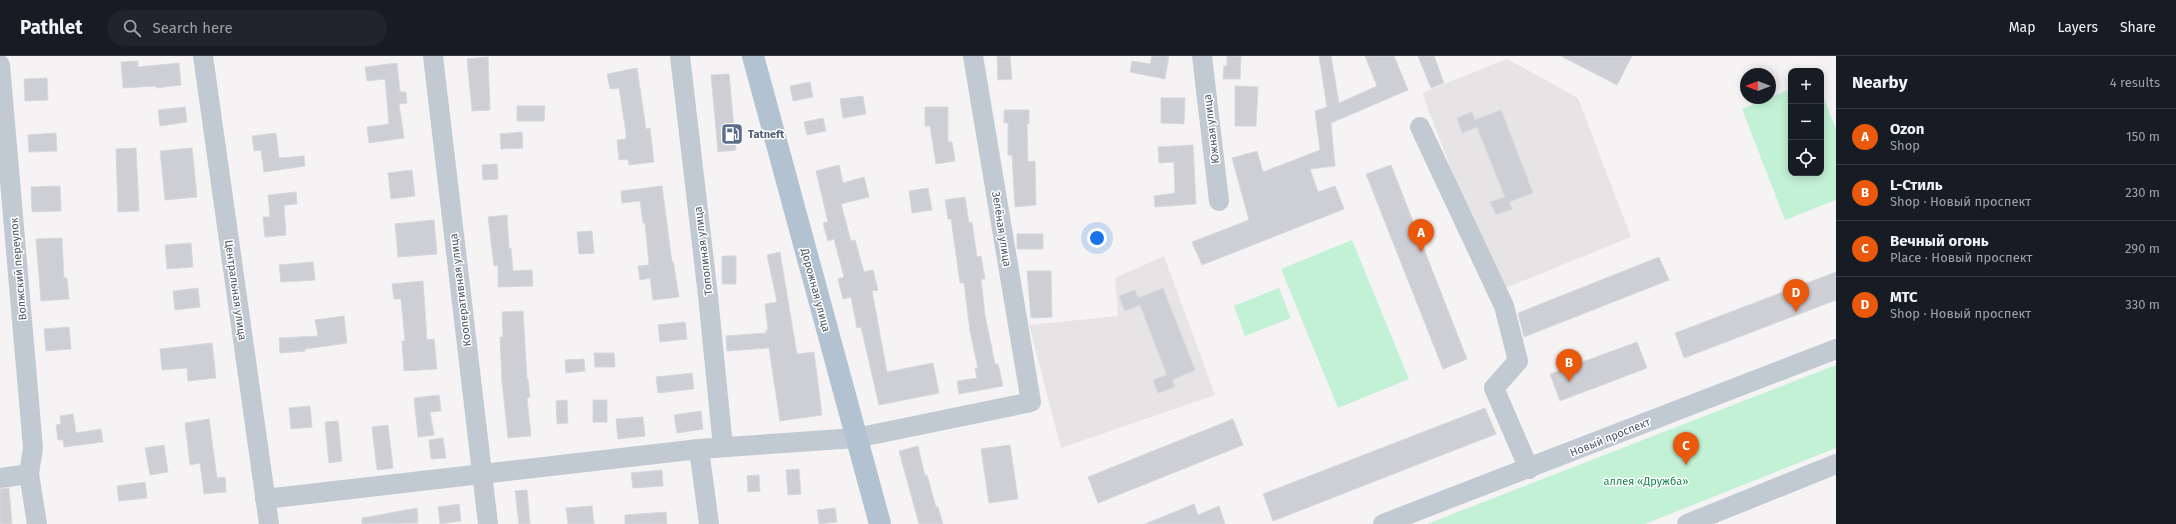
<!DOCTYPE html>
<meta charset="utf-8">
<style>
:root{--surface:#171b24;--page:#20242c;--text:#f1f3f6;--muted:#9ea1a6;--line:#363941;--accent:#ea580c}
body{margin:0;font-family:"Fira Sans",sans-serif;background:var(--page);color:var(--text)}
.controls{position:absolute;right:12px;top:12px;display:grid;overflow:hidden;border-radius:8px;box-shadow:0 2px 10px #0003}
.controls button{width:36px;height:36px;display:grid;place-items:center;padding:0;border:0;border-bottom:1px solid var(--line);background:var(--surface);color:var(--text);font:20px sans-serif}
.compass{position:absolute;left:1740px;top:12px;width:36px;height:36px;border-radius:50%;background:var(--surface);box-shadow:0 2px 10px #0003;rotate:270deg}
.you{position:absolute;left:1097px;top:182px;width:14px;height:14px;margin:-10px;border:3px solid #fff;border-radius:50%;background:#1a73e8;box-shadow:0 0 0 6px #1a73e833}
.badge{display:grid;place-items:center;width:26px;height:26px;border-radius:50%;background:var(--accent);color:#fff;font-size:13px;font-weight:700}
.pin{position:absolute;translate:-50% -33px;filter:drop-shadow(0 1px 2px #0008)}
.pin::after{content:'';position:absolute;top:21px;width:14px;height:12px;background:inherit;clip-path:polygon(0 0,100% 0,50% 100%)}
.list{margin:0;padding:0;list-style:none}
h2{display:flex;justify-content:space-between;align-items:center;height:52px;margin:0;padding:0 16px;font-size:17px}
h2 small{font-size:13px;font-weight:400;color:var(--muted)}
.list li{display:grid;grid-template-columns:26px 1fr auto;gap:12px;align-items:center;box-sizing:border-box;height:56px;padding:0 16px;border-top:1px solid var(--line)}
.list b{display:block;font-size:15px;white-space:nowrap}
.list p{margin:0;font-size:13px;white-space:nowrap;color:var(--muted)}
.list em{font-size:13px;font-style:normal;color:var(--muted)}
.icon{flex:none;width:22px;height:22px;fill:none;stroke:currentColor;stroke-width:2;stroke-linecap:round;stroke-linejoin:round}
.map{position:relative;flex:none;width:1836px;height:468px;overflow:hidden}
header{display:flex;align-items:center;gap:24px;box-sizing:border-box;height:56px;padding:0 20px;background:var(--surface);border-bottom:1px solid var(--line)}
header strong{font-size:19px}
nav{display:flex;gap:22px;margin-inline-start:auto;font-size:14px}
.search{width:280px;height:36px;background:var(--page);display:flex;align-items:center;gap:10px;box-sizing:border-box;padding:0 14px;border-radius:22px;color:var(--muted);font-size:15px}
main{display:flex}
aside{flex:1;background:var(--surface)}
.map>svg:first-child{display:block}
.education{fill:#e6e4e5}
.green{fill:#c3f1d5}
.building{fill:#cdcfd5;stroke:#d7d9de}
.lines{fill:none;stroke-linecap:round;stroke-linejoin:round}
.minor{stroke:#c1cad2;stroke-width:20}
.major{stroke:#b3c2d1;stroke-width:22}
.labels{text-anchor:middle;stroke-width:3;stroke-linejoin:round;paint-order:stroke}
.street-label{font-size:11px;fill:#4a5661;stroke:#fff}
.service-label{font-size:11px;font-weight:bold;fill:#4e5e75;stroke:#fff;text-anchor:start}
.park-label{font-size:11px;fill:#17864f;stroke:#fff}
</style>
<header>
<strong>Pathlet</strong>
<div class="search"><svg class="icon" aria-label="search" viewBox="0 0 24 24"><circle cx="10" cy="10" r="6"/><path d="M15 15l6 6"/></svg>Search here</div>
<nav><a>Map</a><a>Layers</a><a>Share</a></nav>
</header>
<main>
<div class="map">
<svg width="1836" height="468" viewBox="0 0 1836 468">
<rect width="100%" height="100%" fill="#f5f3f3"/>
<path class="education" d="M 1507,3 L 1578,42 L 1631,181 L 1498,235 L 1422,37 Z
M 1164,200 L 1215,339 L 1061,392 L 1029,269 L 1118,260 L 1115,222 Z"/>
<path class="green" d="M 1791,33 L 1791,117 L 1821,117 L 1821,35 L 1836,73 L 1836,144 L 1785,164 L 1742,53 Z
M 1352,184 L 1409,323 L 1338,352 L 1281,213 Z
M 1279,232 L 1291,262 L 1245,280 L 1234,250 Z
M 1836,309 L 1836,392 L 1645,468 L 1427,468 Z"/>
<path class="building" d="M 997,0 L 1010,0 L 1012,23 L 998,24 Z
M 1152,0 L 1169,0 L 1165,23 L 1130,16 L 1132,5 L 1150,8 Z
M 1227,0 L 1241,0 L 1240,23 L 1223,23 L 1224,10 L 1227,10 Z
M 1319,0 L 1331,0 L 1339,47 L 1377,30 L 1365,0 L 1394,0 L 1408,34 L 1331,67 L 1335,110 L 1310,113 L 1318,136 L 1335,130 L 1344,153 L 1202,209 L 1192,186 L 1249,164 L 1232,102 L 1257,95 L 1263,116 L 1320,94 L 1315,55 L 1327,51 Z
M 1418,0 L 1434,0 L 1444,27 L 1431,32 Z
M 1561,0 L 1632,0 L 1617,29 Z
M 488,1 L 490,54 L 472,55 L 467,3 Z
M 138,5 L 138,11 L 179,7 L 181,29 L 156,32 L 156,30 L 123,32 L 121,6 Z
M 397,7 L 400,36 L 406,36 L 407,47 L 399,48 L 404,82 L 369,87 L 367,71 L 389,68 L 385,23 L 367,25 L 365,11 Z
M 637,12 L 646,73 L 650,72 L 654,106 L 629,109 L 628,103 L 619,104 L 617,84 L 626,83 L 626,76 L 619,32 L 610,33 L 607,18 Z
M 729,18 L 736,94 L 718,96 L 711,19 Z
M 47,22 L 48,44 L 25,45 L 24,23 Z
M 810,26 L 813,41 L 793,45 L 790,30 Z
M 1235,30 L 1258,31 L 1256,70 L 1235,70 Z
M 863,40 L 866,58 L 843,62 L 840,43 Z
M 1161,42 L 1185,42 L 1184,68 L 1161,67 Z
M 517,50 L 545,50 L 544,65 L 517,65 Z
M 185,51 L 187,66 L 160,70 L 158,54 Z
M 925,51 L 948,51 L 948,86 L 952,86 L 955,105 L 936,108 L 930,70 L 925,70 Z
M 1004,54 L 1029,54 L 1029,68 L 1027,67 L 1028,106 L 1035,105 L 1036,149 L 1015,151 L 1012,99 L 1008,99 L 1008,67 L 1004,67 Z
M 1501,54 L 1533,137 L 1509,146 L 1512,153 L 1496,159 L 1490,146 L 1505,141 L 1477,71 L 1462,77 L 1457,62 L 1472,56 L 1475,64 Z
M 823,62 L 826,75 L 807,79 L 804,66 Z
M 522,76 L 523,92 L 501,93 L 500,78 Z
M 56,77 L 57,95 L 29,96 L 28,79 Z
M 276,77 L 279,102 L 304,100 L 305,110 L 264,116 L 261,94 L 254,95 L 252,80 Z
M 1193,89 L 1196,148 L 1155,151 L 1154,140 L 1175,137 L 1174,106 L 1159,107 L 1158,91 Z
M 136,92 L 139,155 L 118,156 L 116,93 Z
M 192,92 L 197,141 L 165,144 L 160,95 Z
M 497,108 L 498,123 L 483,124 L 482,109 Z
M 839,109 L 843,127 L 864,121 L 869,141 L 841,148 L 851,185 L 855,184 L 864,216 L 873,214 L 878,234 L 872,235 L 887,316 L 933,307 L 939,337 L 879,349 L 861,271 L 857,272 L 851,241 L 843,243 L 838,223 L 844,221 L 834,183 L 828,185 L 823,167 L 828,166 L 816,115 Z
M 1391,109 L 1467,303 L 1443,313 L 1366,118 Z
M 412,114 L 415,140 L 391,143 L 388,117 Z
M 60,130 L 61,155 L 32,156 L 31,131 Z
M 662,130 L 672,206 L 673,205 L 679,241 L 653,244 L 650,222 L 640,224 L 638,210 L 649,209 L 645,167 L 643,167 L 640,145 L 622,147 L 621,135 Z
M 928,132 L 932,154 L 912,157 L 909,135 Z
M 296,136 L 297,148 L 284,149 L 286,179 L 265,181 L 263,161 L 270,161 L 268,139 Z
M 965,141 L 969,167 L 972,166 L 977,201 L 981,200 L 985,223 L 981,223 L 985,259 L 995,308 L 998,308 L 1003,330 L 959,338 L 957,325 L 977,322 L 975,312 L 978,312 L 970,275 L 964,227 L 960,227 L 951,163 L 948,163 L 945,144 Z
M 507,159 L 509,193 L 511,192 L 513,215 L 532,214 L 533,230 L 498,231 L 498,209 L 494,210 L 488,161 Z
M 434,164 L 437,198 L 398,201 L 395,168 Z
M 592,175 L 594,197 L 579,198 L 577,176 Z
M 1017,178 L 1043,178 L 1043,193 L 1017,193 Z
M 62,182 L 64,222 L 67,222 L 69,243 L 41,245 L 36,183 Z
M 191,187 L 193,211 L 167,213 L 165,189 Z
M 780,196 L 797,298 L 814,296 L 822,359 L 780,365 L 769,292 L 727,295 L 726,280 L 766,277 L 766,274 L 768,274 L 765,248 L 777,246 L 767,199 Z
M 722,200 L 736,200 L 736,228 L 722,228 Z
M 1659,201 L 1669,224 L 1524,281 L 1518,257 Z
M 313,206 L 315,224 L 281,226 L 279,209 Z
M 1027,215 L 1051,215 L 1052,261 L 1031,262 Z
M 1836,216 L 1836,244 L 1684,302 L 1675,277 Z
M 423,225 L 427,284 L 434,283 L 437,313 L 404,315 L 402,285 L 405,285 L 401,243 L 394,243 L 392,228 Z
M 198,232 L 200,251 L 175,254 L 173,235 Z
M 1163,232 L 1195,314 L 1172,324 L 1175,331 L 1158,337 L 1153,324 L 1167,319 L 1140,249 L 1125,255 L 1119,240 L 1135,234 L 1138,242 Z
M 523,255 L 527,323 L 528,323 L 530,341 L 527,342 L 531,380 L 508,382 L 502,326 L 500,281 L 503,281 L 502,256 Z
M 344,260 L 347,287 L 305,293 L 305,295 L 280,297 L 279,282 L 318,280 L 315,264 Z
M 685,266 L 687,283 L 660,286 L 658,269 Z
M 69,271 L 71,293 L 46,295 L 44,273 Z
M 1637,286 L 1647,312 L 1560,345 L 1550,318 Z
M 212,287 L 216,322 L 188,325 L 187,312 L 162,314 L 160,293 Z
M 594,297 L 614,297 L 615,311 L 595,311 Z
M 584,303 L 585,315 L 566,317 L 565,304 Z
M 692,317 L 694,333 L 658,337 L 656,321 Z
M 439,339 L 441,355 L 430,356 L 434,379 L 418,381 L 414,342 Z
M 567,344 L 568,367 L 557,368 L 556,345 Z
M 593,344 L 607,344 L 607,366 L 593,366 Z
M 310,350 L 312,371 L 291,373 L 289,352 Z
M 1485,352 L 1496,378 L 1273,465 L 1263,438 Z
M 701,355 L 703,373 L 677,377 L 674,359 Z
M 73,358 L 76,377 L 101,373 L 103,386 L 64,391 L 63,384 L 58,384 L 56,369 L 61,368 L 60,360 Z
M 643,361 L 645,380 L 618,383 L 616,363 Z
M 209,363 L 217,422 L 225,421 L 226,436 L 204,438 L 200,407 L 190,409 L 185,367 Z
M 1233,363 L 1243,389 L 1098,447 L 1088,421 Z
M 338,365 L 342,405 L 329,407 L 325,366 Z
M 388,369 L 393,412 L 377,414 L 372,371 Z
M 443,382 L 446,402 L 431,403 L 429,384 Z
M 164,389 L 168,416 L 150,419 L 145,392 Z
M 1010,389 L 1018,443 L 989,447 L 981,393 Z
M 918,390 L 925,420 L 927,419 L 936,451 L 938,451 L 943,468 L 919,468 L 899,395 Z
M 799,413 L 801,438 L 788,439 L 786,414 Z
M 662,414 L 663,430 L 633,432 L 631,417 Z
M 759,419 L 760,435 L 748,436 L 747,420 Z
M 145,426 L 147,442 L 119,445 L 117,430 Z
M 9,432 L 12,468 L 0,468 L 0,433 Z
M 527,434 L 530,468 L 519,468 L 515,435 Z
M 459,448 L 461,465 L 440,468 L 438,451 Z
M 1194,448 L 1198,459 L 1219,450 L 1225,468 L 1145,468 Z
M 592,450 L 594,468 L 568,468 L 566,452 Z
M 417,452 L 418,467 L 362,468 L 362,462 Z
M 835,452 L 837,466 L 819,468 L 817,454 Z
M 666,456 L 667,468 L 625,468 L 625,459 Z"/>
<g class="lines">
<path class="minor" d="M 203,0 L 269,468
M 433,0 L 488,468
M 680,0 L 708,240 L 723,391
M 1202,0 L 1219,145
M 0,9 L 33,392 L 29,418 L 37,468
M 1420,71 L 1504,250 L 1518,305 L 1494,332 L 1529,413
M 699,393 L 709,468
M 0,422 L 29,418
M 265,443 L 699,393 L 856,382 L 1031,346 L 973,0
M 1383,468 L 1836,293
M 1687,468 L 1836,408"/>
<path class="major" d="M 753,0 L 880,468"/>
</g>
<defs>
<g id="fuel-square" transform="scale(1.15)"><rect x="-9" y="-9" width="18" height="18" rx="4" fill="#5c6f8a" stroke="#fff"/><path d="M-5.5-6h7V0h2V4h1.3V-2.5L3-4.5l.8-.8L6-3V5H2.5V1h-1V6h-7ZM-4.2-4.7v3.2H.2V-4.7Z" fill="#fff"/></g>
</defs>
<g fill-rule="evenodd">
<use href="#fuel-square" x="732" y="78"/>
</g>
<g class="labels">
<g class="street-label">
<text transform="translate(1211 73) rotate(-97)" y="4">Южная улица</text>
<text transform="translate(1002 173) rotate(81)" y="4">Зелёная улица</text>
<text transform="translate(703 195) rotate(-97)" y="4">Тополиная улица</text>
<text transform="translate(18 213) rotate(-95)" y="4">Волжский переулок</text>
<text transform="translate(236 234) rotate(82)" y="4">Центральная улица</text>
<text transform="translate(460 234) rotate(-97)" y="4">Кооперативная улица</text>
<text transform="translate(816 234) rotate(75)" y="4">Дорожная улица</text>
<text transform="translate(1610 381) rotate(-22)" y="4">Новый проспект</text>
</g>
<g class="service-label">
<text x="748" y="82">Tatneft</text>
</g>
<g class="park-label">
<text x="1646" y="429">аллея «Дружба»</text>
</g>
</g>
</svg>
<div class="controls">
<button>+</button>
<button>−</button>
<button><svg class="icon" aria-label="locate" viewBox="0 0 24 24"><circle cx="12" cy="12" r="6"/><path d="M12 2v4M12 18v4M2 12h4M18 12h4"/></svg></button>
</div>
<svg class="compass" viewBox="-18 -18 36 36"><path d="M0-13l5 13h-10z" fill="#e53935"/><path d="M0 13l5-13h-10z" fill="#9ea1a6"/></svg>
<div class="you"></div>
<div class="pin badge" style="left:1421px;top:196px">A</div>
<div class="pin badge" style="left:1569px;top:326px">B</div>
<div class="pin badge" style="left:1686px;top:409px">C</div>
<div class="pin badge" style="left:1796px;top:256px">D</div>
</div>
<aside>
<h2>Nearby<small>4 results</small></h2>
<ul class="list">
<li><span class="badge">A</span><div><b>Ozon</b><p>Shop</p></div><em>150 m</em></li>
<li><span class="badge">B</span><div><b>L-Стиль</b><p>Shop · Новый проспект</p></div><em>230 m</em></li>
<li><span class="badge">C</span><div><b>Вечный огонь</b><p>Place · Новый проспект</p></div><em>290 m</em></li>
<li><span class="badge">D</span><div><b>МТС</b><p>Shop · Новый проспект</p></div><em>330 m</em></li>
</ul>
</aside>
</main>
